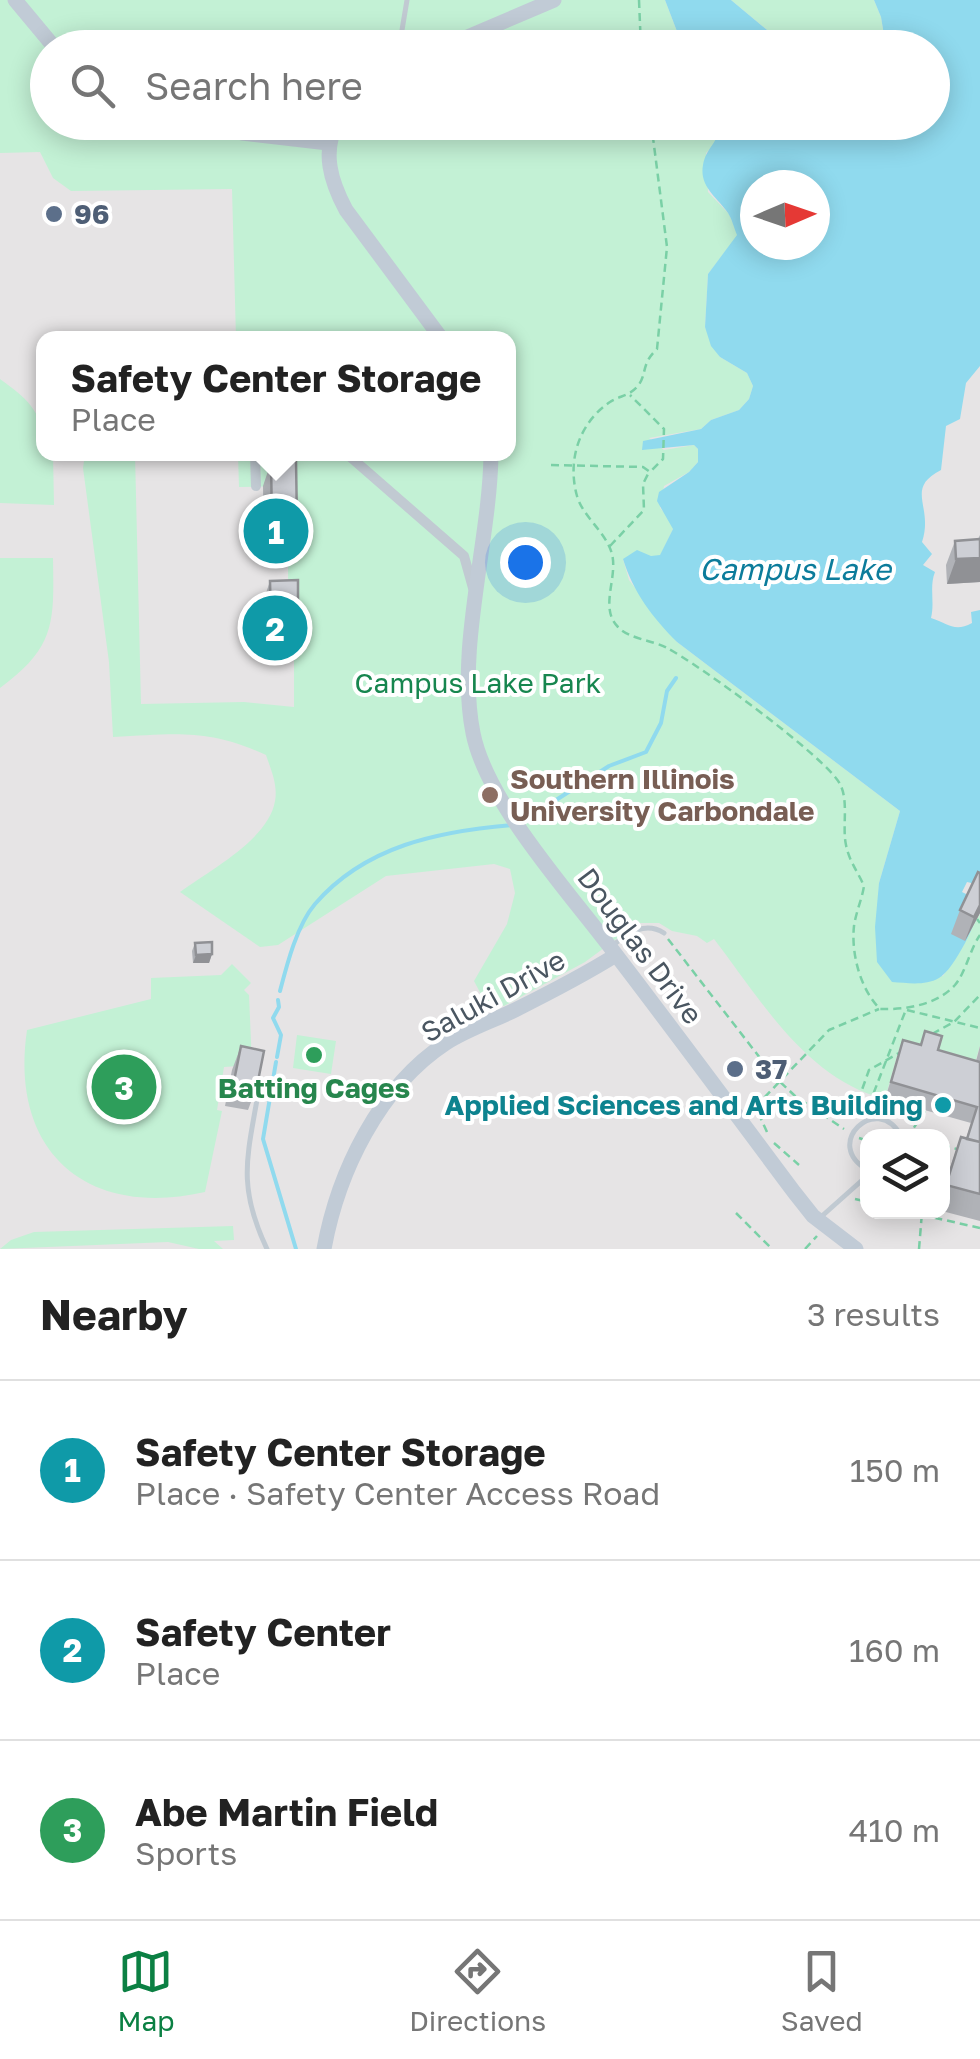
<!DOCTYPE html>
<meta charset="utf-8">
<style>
:root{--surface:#fff;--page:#f6f6f6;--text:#222;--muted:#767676;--line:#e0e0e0;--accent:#0b8043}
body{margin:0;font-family:"Golos Text",sans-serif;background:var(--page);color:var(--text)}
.controls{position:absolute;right:30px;bottom:30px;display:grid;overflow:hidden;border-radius:20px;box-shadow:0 5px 25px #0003}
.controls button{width:90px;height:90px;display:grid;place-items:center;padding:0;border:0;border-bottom:2px solid var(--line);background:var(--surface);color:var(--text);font:50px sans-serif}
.compass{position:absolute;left:740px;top:170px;width:90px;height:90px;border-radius:50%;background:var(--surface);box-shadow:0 5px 25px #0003;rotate:88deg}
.you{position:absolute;left:525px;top:562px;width:35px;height:35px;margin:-25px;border:8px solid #fff;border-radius:50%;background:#1a73e8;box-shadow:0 0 0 15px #1a73e833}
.badge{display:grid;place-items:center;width:65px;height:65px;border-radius:50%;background:var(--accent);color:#fff;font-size:32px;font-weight:700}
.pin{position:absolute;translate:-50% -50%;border:5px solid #fff;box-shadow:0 2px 10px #0006}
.popup{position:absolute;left:36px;top:331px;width:480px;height:130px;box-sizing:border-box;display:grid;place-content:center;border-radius:20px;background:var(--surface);filter:drop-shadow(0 2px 8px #0005);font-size:32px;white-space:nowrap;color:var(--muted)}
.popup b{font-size:38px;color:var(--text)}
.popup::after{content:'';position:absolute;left:50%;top:100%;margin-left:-20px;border:20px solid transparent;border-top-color:var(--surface)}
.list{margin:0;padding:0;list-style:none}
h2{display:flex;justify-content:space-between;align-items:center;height:130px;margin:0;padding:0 40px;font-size:42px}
h2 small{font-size:32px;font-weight:400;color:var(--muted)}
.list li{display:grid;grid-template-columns:65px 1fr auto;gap:30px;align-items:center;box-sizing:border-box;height:180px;padding:0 40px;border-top:2px solid var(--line)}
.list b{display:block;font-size:38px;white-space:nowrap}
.list p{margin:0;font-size:32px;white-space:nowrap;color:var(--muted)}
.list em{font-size:32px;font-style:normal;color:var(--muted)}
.icon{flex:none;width:55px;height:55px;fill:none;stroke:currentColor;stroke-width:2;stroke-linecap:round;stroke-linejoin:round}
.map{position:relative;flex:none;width:980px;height:1249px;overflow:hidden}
.search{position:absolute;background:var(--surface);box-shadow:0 5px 25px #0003;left:30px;right:30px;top:30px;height:110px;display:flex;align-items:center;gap:25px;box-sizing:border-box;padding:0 35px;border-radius:55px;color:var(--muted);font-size:38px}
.sheet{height:670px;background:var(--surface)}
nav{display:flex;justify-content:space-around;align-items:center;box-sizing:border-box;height:140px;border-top:2px solid var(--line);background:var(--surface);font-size:28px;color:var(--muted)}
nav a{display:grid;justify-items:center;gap:5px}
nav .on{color:var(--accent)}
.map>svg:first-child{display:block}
.education{fill:#e6e4e5;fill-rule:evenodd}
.green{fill:#c3f1d5}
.water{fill:#90daee;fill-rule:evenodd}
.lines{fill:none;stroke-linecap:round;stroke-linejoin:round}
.stream{stroke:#90daee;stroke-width:4}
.path{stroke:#7ad0a6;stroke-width:2.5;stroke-dasharray:8 5;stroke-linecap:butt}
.lane{stroke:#c1cad2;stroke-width:5}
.street{stroke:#c1cad2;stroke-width:10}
.secondary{stroke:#c1cbd6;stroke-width:15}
.wall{fill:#b0b2b7}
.shaded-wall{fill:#909195}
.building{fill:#cdcfd5;stroke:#909195;stroke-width:2.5}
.service-dot{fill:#5c6f8a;stroke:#fff;stroke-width:4}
.education-dot{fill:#8d6e63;stroke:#fff;stroke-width:4}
.leisure-dot{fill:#2e9e5b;stroke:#fff;stroke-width:4}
.culture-dot{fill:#0f9aa8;stroke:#fff;stroke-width:4}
.labels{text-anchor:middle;stroke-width:8;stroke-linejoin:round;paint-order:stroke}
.service-label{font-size:28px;font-weight:bold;fill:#4e5e75;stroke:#fff;text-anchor:start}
.park-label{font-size:28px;fill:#17864f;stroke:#fff}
.education-label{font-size:28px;font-weight:bold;fill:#785e54;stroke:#fff;text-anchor:start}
.street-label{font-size:28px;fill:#4a5661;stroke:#fff}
.leisure-label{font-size:28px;font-weight:bold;fill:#27864d;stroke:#fff}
.culture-label{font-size:28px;font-weight:bold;fill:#0d838f;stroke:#fff;text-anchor:end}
.water-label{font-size:30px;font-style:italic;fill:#0c7c9b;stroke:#fff}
</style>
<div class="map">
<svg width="980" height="1249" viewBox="0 0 980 1249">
<rect width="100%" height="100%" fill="#f5f3f3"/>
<path class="education" d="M 0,0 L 980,0 L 980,1249 L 0,1249 ZM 48,48 L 932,48 L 932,122 L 48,122 ZM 755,185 L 815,185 L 815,245 L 755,245 ZM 44,338 L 508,338 L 508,454 L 44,454 ZM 868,1136 L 942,1136 L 942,1212 L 868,1212 Z"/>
<path class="green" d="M 0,0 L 665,0 L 683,47 L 48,48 L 48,122 L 722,123 L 718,141 L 706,153 L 708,192 L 729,214 L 738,235 L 708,274 L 705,327 L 720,357 L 747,373 L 753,386 L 749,399 L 739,410 L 711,420 L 701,429 L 649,438 L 664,450 L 694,445 L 698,449 L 698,462 L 689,472 L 664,486 L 660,508 L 671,520 L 673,529 L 660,556 L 623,559 L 629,580 L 677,642 L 900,811 L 879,883 L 877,962 L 943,976 L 980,914 L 980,1046 L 971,1076 L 897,1056 L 885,1099 C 806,1079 761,1000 714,939 L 707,943 L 697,936 L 672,931 L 659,923 L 638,923 L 585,962 L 504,1006 L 484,1000 L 474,981 L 507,924 L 515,893 L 510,869 L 494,864 L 386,876 L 278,945 L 260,947 L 180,892 C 210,870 269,839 275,801 C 278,785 271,770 266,755 C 207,728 176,734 113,737 L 109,662 L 83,468 L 85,454 L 135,454 L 141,704 L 244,702 L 294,707 L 294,651 L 289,650 L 287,486 L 239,487 L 238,454 L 508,454 L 508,338 L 236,338 L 232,189 L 71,191 L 53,178 L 40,152 L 0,153 Z
M 731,0 L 874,0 L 881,17 L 886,47 L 838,47 L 831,37 L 810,36 L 785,45 Z
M 0,379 C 32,402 44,414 44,454 L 53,454 L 54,505 L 0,503 Z
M 0,558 L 53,558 C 54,622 56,647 0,688 Z
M 232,964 L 251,983 L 244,990 L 249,995 L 252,1065 L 224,1067 L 217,1110 L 222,1111 L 205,1192 C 87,1219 9,1152 27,1030 L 151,999 L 151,978 L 221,975 Z
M 297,1035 L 336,1041 L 331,1074 L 293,1068 Z
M 233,1226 L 234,1240 L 214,1241 L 223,1249 L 199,1249 L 168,1242 L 0,1249 L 11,1240 L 34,1232 Z"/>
<path class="water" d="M 665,0 L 731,0 L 785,45 L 810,36 L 831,37 L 838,47 L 683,47 Z
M 874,0 L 980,0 L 980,366 L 966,383 L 960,419 L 946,426 L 941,470 C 904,489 934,506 922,542 L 932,554 L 923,565 L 935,572 C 929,587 935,602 931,618 C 948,623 954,633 972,623 L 971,612 L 980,610 L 980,885 L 967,882 L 962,892 L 980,901 C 980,918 954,970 939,978 C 925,986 908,983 892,982 L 877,962 L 875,927 L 879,883 L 900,811 L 677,642 C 653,618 633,592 623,559 L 637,550 L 651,556 L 660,555 L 673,529 L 657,501 L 659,492 L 689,472 L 698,462 L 698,449 L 694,445 L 642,450 L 643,441 L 701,429 L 711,420 L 739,410 L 749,399 L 753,386 L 747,373 L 720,357 L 711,346 L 705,327 L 708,274 L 737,235 C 734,228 732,219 728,213 C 717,197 699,187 703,165 C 706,148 718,143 722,123 L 932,122 L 932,48 L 886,47 L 881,17 ZM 755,185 L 815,185 L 815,245 L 755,245 Z"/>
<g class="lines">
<path class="stream" d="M 525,820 L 609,766 L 646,752 L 661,723 L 667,691 L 676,678
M 280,991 C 287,964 297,925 315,904 C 365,846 439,831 512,825
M 277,1057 L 281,1035 L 273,1018 L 279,1007 L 278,1000
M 276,1062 L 263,1139 L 296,1249"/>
<path class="path" d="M 639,0 L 641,48
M 651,122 L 667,247 L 657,349 C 640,365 648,374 637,387 C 629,396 619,396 610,402 C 579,423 567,460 577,496 C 583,517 606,532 612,554 C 618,578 599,608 618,627 C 629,639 652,640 667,648 C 698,664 826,757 840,784 C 849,801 842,827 846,845 C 849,861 858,872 864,886 C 862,899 856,912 854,926 C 851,953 860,989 880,1009 C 905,1010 937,1005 955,985 C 966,972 970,949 980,935
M 551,465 L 643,467 L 650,472 L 663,459 L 664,429 L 630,395
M 610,546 L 644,510 L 643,484 L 648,474
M 977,919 L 980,923
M 668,939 L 774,1076 L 795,1096 L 844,1129
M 907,1010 L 980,1028
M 932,1034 L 954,1022 L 980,995
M 858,1101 L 869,1070 L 899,1053
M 869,1105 L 905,1012
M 767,1132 L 757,1110 L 761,1101 L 829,1030 L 879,1009
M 913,1136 L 909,1135 L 925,1111
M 859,1138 L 868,1141
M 774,1143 L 799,1165
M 942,1145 L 957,1149
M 855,1199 L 868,1202
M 909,1212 L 980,1228
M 736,1213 L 772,1249
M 805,1249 L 817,1236
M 919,1249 L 922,1212"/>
<path class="lane" d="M 399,48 L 407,0
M 613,945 C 629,933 645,921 664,933
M 259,1088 C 248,1155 236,1184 267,1249
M 868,1170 C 821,1145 877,1091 901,1136
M 822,1216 L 868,1175"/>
<path class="street" d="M 255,454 L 256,486
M 347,454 L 464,556 L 473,588"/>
<path class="secondary" d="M 15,0 L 55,48
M 442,48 L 554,0
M 196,122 L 242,133 L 328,143
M 338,122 C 321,151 331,182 346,210 L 441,338
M 491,454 C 490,541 456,649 473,733 C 486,800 565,888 607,943 C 670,1025 732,1109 794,1192 L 813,1216 L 856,1249
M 324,1249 C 338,1172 379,1087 446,1043 C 468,1029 493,1021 515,1010 C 549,993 584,975 616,955"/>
</g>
<path class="wall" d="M 271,462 L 297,522 L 288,546 L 264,547 L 263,486 Z
M 980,535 L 980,582 L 947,584 L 946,565 L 955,541 L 978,539 Z
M 270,581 L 298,626 L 289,650 L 262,650 L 262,605 Z
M 980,873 L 980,913 L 965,941 L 951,934 L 960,910 Z
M 195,943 L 212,954 L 209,963 L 193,963 L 192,951 Z
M 925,1031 L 938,1050 L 976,1061 L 980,1046 L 980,1221 L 942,1211 L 942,1192 L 952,1162 L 961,1137 L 966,1139 L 971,1123 L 885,1099 L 903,1040 L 920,1045 Z
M 241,1046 L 257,1086 L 248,1110 L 225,1106 L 232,1070 Z"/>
<path class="shaded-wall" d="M 272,522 L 297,522 L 288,546 L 264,547 Z
M 980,558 L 980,582 L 947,584 L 956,559 Z
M 271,626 L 298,626 L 289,650 L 262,650 Z
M 980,905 L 980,913 L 965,941 L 974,917 Z
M 212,954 L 209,963 L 193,963 L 196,955 Z"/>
<path class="building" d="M 296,461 L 297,522 L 272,522 L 271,462 Z
M 980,539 L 980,558 L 956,559 L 955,541 Z
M 298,580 L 298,626 L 271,626 L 270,581 Z
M 978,872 L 980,873 L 980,905 L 974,917 L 960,910 Z
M 212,942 L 212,954 L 196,955 L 195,943 Z
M 925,1031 L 942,1036 L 938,1050 L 980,1062 L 980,1142 L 967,1139 L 977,1107 L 891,1082 L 903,1040 L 921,1045 Z
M 241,1046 L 264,1051 L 257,1086 L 234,1081 Z
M 961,1137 L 980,1142 L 980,1194 L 946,1185 Z"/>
<g class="service-dot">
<circle cx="54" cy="214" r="10"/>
<circle cx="735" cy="1069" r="10"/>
</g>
<circle class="education-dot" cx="490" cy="795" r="10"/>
<circle class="leisure-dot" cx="314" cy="1055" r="10"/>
<circle class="culture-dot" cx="943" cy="1105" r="10"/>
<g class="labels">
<g class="service-label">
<text x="74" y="224">96</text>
<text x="755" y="1079">37</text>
</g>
<g class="park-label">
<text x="478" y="693">Campus Lake Park</text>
</g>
<g class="education-label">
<text x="510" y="789">Southern Illinois<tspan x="510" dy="32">University Carbondale</tspan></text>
</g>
<g class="street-label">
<text transform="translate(640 946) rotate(53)" y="10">Douglas Drive</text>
<text transform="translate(493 996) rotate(-29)" y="10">Saluki Drive</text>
</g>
<g class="leisure-label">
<text x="314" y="1098">Batting Cages</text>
</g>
<g class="culture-label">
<text x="923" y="1115">Applied Sciences and Arts Building</text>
</g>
<g class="water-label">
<text x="795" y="580">Campus Lake</text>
</g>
</g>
</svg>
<div class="controls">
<button><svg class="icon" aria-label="layers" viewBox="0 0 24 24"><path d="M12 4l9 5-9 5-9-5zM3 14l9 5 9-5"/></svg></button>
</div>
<svg class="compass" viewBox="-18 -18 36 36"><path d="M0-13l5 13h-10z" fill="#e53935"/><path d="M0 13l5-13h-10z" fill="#767676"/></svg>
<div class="you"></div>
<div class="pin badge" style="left:276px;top:531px;background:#0f9aa8">1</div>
<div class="popup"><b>Safety Center Storage</b>Place</div>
<div class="pin badge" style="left:275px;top:628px;background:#0f9aa8">2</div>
<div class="pin badge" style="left:124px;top:1087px;background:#2e9e5b">3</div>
<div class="search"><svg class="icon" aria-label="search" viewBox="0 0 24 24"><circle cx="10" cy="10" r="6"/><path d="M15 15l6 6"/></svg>Search here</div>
</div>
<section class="sheet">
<h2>Nearby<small>3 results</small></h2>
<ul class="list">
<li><span class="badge" style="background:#0f9aa8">1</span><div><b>Safety Center Storage</b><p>Place · Safety Center Access Road</p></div><em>150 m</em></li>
<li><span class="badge" style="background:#0f9aa8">2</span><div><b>Safety Center</b><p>Place</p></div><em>160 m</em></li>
<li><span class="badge" style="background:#2e9e5b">3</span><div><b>Abe Martin Field</b><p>Sports</p></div><em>410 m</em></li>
</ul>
</section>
<nav>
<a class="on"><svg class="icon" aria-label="map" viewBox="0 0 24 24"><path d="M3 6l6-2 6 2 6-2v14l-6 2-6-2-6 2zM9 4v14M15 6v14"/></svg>Map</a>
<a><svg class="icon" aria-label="directions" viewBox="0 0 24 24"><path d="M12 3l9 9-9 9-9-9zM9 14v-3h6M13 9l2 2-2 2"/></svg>Directions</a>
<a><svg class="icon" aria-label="saved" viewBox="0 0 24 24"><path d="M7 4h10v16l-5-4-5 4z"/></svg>Saved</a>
</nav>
